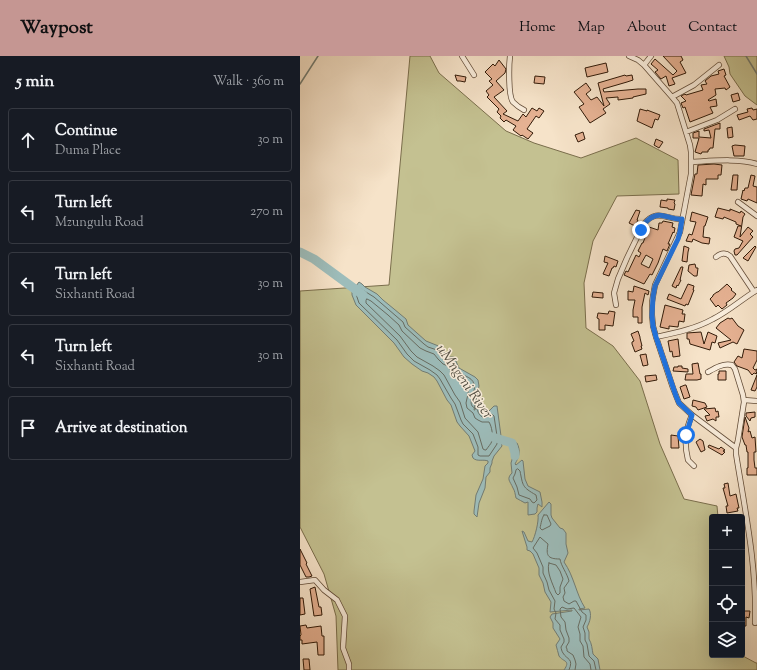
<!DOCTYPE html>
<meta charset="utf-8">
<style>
:root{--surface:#171b24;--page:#242831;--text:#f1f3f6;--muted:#9ea1a6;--line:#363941;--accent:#c59692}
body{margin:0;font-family:"Sorts Mill Goudy",serif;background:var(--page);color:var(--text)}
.controls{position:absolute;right:12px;bottom:12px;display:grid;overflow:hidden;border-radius:4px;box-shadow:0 4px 16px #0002}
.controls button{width:36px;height:36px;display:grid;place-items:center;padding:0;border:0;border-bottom:1px solid var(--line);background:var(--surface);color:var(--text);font:20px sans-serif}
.stop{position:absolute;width:12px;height:12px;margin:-9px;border:3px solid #1a73e8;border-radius:50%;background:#fff}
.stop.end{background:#1a73e8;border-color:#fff;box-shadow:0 1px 4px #0008}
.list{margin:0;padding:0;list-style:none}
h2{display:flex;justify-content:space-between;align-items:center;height:52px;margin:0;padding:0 16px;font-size:17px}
h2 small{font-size:13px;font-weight:400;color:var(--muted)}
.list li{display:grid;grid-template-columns:26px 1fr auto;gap:12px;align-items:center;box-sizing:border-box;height:64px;margin:0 8px 8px;padding:0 8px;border:1px solid var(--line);border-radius:4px}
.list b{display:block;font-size:15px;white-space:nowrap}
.list p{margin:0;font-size:13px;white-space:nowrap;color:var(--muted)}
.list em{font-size:13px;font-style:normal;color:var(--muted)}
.icon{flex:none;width:22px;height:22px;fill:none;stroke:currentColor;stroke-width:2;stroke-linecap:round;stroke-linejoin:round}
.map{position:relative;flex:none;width:457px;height:614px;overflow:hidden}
header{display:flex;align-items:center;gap:24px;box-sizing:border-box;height:56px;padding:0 20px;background:var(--accent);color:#111}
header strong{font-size:19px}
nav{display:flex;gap:22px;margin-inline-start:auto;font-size:14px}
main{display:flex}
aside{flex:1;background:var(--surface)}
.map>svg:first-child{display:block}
.green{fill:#c4c191;stroke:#7a6e4c}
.water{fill:#9dbdbb;stroke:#727c73}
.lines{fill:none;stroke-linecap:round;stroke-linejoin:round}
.shore{stroke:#676c62;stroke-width:1}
.stream{stroke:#727c73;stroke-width:1.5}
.river{stroke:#9dbdbb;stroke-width:9}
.building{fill:#e5b192;stroke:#311a08;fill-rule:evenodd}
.minor-casing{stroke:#624c38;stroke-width:6}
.minor{stroke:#f9eddc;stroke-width:4.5}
.route{stroke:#1a73e8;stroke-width:5}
.labels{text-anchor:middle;stroke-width:3;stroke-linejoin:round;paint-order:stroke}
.water-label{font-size:15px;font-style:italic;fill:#575347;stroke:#f9eddc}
</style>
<header>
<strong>Waypost</strong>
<nav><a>Home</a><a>Map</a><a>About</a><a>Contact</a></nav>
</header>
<main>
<aside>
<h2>5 min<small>Walk · 360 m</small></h2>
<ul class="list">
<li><svg class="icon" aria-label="ahead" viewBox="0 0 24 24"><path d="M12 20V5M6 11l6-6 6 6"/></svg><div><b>Continue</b><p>Duma Place</p></div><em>30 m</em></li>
<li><svg class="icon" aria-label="left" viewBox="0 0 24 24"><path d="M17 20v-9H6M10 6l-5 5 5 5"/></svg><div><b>Turn left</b><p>Mzungulu Road</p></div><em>270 m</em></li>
<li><svg class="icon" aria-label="left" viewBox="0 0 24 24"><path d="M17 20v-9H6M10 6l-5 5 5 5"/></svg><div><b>Turn left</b><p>Sixhanti Road</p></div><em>30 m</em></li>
<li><svg class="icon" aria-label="left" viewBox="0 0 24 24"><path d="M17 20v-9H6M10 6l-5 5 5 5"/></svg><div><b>Turn left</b><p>Sixhanti Road</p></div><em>30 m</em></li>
<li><svg class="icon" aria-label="arrive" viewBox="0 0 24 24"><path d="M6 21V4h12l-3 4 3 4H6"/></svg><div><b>Arrive at destination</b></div></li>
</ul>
</aside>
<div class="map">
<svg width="457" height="614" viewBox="0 0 457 614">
<rect width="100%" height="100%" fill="#f6e3c9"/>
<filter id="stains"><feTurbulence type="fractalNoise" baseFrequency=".005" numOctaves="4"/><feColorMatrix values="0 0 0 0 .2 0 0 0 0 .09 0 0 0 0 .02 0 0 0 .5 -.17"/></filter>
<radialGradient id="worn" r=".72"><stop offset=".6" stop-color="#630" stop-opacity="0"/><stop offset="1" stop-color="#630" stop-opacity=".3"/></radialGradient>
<path class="green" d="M 110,0 L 130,0 L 139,17 L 206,75 L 234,87 L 281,102 L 336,82 L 378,104 L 379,138 L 317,140 L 293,185 L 284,227 L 286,272 L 313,290 L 340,325 L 360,388 L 384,443 L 417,450 L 418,461 L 412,461 L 412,599 L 441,599 L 456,607 L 457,607 L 457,614 L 38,614 L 36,560 L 24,518 L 0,471 L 0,235 L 89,229 Z
M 424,0 L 457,0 L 457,49 L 445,40 L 430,18 L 429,11 Z"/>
<path class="water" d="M 59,226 L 62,228 L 65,231 L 77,238 L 83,244 L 94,253 L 106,263 L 108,269 L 126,285 L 141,291 L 144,296 L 149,301 L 154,301 L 155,303 L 159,312 L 175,321 L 178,324 L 179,330 L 177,340 L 175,348 L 174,354 L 175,354 L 176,348 L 179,345 L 181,346 L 182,350 L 181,354 L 183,357 L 187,357 L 194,350 L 197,350 L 201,380 L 201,386 L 202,390 L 194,400 L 192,405 L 192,407 L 190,412 L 190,416 L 186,421 L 185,432 L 179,447 L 177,461 L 174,458 L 174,455 L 176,439 L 183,423 L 185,410 L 188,407 L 188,405 C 183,403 177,406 173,402 L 172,399 L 175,395 L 169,380 L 160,370 L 157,366 L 151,349 L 147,344 L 137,325 L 134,321 L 128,317 L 122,315 L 112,308 L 104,301 L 94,287 L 56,249 L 52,239 L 52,235 Z
M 215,387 L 217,387 C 221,395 219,401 215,408 L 216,409 L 222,404 L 223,405 L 225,423 L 228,430 L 240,436 L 242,446 L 242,451 L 238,448 L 237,452 L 237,456 L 235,458 L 228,459 L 228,446 L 225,447 C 222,445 219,444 216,442 C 215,438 215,435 213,432 C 210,425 206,423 212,417 L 211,407 L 214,397 L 212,393 L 213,389 Z
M 249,446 L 251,448 L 251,459 L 252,462 L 260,472 L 263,473 L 266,477 L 266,488 L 268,497 L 264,506 C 274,520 276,538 285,552 L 279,553 L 279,554 L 289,553 C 292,558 290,566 287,571 L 289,576 L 289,583 C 292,588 292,593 293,598 L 298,603 L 300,614 L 264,614 C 271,604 263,606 259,600 C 258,596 257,593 256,589 L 260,583 L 253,572 L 253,567 L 250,561 L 252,558 L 272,555 L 272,554 L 250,556 L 251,546 L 245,536 L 243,527 L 239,519 L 239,512 L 233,498 L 230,495 L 227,494 L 227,491 L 222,475 L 224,476 L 228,485 L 232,486 C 235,481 239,465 238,459 Z"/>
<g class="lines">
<path class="shore" d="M 59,233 L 61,233 L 74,241 L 103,266 L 105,271 L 124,288 L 128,291 L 137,294 L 141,299 L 146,304 L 152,306 C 153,308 154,312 156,314 C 161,320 172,320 174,328 C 177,337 164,349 177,353 C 180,363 185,363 192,358 L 194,360 L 197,380 L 197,388 L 189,400 L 180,400 L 178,399 L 178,391 L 173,378 L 163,368 L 161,364 L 155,348 L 151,342 L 140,323 L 137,319 L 130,314 L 114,305 L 107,298 L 97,284 L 59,247 L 56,238 Z
M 67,243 L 71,245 L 88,259 L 99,269 L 102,275 L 120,292 L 126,295 L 134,298 L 138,303 L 143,308 L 148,310 L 154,319 L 169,328 L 168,338 L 166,347 L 167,352 L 173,357 L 175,362 L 178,364 L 182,366 L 189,366 C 192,371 193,379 192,385 C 191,388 188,391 186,394 L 185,394 L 183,393 L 178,376 L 165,362 L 160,346 L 155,339 L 144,319 L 140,315 L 133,310 L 117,301 L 111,295 L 100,280 L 66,247 L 66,245 Z
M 218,413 L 220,415 C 223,430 222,431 236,439 L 237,444 L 234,447 L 232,446 L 230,443 L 219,439 L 217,431 L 213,422 L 215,418 L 216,414 Z
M 244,459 L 247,459 L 251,468 L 250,470 L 242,474 L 240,472 C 241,468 242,461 244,459 Z
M 249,507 L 256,509 L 260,515 L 263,523 L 260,531 L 260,537 L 258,539 L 256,537 C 253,528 246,516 249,507 Z
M 269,614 C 274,602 267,604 263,597 C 262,596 261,592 261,591 L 264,586 L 264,583 L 260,574 L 260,569 L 255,563 L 256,557 L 254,553 L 255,545 L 249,534 L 247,526 L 243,517 L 243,511 L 237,497 L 233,492 L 240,481 L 241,482 L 248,488 C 246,499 247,503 260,503 C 261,510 267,517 269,525 L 264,532 L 265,537 L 263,541 L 264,545 L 269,548 L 274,545 L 276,545 L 282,556 L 286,559 L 286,564 L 283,571 L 285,577 L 285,584 L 287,588 L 289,600 L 294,605 L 296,614
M 275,614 L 276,608 L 275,604 L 273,599 L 267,595 L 267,593 L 266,591 L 269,586 L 269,582 L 266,574 L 265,566 L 261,561 L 260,553 L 262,551 L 267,553 L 274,552 L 281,561 L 278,571 L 280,578 L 280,585 L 283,590 L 284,601 L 290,608 L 291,614"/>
<path class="stream" d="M 446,0 L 457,18
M 0,28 L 18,0"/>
<path class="river" d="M 0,196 L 14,203 L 63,239
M 189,380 L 212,387 L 215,397 L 215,400"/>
</g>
<path class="building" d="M 363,0 L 381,0 L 383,4 L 380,6 L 386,17 L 372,22 L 375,28 L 369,30 L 366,20 L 361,23 L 355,16 L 358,14 L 351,8 L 355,3 L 373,19 L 377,15 Z
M 199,4 L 206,13 L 205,17 L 196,25 L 204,34 L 194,41 L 207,55 L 203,58 L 218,65 L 223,58 L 226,61 L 232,52 L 237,55 L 239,52 L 244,55 L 239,62 L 236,60 L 227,73 L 233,77 L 228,83 L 222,79 L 221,80 L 213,74 L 216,70 L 206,64 L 204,66 L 200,62 L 201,60 L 197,56 L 199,53 L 187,41 L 189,39 L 186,35 L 193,29 L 189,25 L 192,23 L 185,16 L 193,8 L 195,10 Z
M 306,7 L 308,16 L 287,21 L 285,12 Z
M 424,13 L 426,19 L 424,20 L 430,31 L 426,34 L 425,32 L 415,33 L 416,39 L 408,44 L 409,45 L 416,43 L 417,50 L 410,51 L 413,57 L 390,66 L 385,51 L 383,52 L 381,47 L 386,45 L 381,40 L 385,38 L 386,39 L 403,34 L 401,29 L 407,28 L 405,25 L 411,20 L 419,18 L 418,15 Z
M 155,19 L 166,21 L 165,26 L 160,25 L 157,25 Z
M 325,19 L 326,20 L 332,19 L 333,24 L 327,26 L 303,33 L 304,36 L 338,33 L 346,33 L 346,38 L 333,41 L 333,42 L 318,44 L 318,41 L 306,42 L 310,48 L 303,53 L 306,57 L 290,67 L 279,51 L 284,48 L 274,36 L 286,27 L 291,34 L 286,38 L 291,44 L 297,41 L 304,50 L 298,27 Z
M 235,20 L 245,21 L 244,28 L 234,27 Z
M 438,37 L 440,44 L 433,46 L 431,39 Z
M 452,52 L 453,54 L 457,53 L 457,63 L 453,64 L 450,60 L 439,64 L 437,59 L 448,56 L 447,53 Z
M 340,53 L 347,55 L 347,54 L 360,59 L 358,64 L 355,63 L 352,72 L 337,65 Z
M 420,67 L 420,73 L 415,73 L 413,92 L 410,92 L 409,94 L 408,94 L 408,96 L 402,96 L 401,98 L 395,96 L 399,82 L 393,82 L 393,77 L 399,75 L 399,81 L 411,82 L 409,74 L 404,75 L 404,73 Z
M 432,71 L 433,81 L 428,82 L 427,72 Z
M 283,76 L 285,83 L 278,86 L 275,79 Z
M 356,83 L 363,86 L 359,92 L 354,89 Z
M 435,89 L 445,90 L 444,100 L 434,100 L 432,90 Z
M 414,108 L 422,109 L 421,119 L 418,119 L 418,123 L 406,123 L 406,129 L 403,128 L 402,140 L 391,139 L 395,118 L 397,118 L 398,109 Z
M 433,119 L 438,119 L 437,134 L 431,134 Z
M 451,119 L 455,120 L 453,130 L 457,131 L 457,147 L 448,143 L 447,145 L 441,143 L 443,134 L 444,135 L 445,132 L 448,132 Z
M 367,143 L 375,144 L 374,147 L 375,148 L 374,154 L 368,153 L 368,152 L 360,151 L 361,144 L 367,145 Z
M 418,152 L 430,155 L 430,153 L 440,157 L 441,155 L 445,158 L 443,161 L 440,181 L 448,171 L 453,175 L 450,178 L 453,181 L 437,199 L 435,199 L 434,195 L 435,193 L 439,192 L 443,185 L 434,181 L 438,170 L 441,170 L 436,168 L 436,166 L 424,161 L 423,163 L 415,161 Z
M 336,154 L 340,155 L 337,164 L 338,164 L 335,170 L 329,167 Z
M 392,156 L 408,161 L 405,170 L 404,170 L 403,181 L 410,182 L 409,188 L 402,187 L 393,183 L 392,186 L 386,185 L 389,178 L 392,179 L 396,166 L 390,165 Z
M 363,165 L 373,167 L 372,171 L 375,172 L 374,177 L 373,176 L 368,188 L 370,188 L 367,195 L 363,193 L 358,207 L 352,219 L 350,218 L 344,228 L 324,219 L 326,215 L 328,216 L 336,199 L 339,201 L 341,197 L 338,195 L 342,187 L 343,187 L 349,171 L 358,174 L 359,167 L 362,167 ZM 346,199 L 353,203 L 349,212 L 341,208 Z
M 384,190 L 389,192 L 388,196 L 387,206 L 382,205 Z
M 455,190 L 456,191 L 448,205 L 443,202 Z
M 305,200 L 318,205 L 316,211 L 314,210 L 313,212 L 312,212 L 309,220 L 303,218 L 308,207 L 304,206 Z
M 395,208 L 396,212 L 398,212 L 397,220 L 394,220 L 388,215 L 389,209 Z
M 381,211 L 383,211 L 380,224 L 381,224 L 378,230 L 377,229 L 376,232 L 372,230 Z
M 388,228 L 394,230 L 393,234 L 394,234 L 388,249 L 386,248 L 385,250 L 367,243 L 369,238 L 381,243 Z
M 427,228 L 432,233 L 431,234 L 436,238 L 433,242 L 426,247 L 427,249 L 422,253 L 418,249 L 416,251 L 410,243 L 413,240 L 413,239 L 417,236 L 418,236 Z
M 334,230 L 349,235 L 348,239 L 345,237 L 342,251 L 342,267 L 338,267 L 338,261 L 333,261 L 333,254 L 335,244 L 328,244 L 328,235 L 333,236 Z
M 293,236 L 303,237 L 303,242 L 292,241 Z
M 365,249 L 383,254 L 382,258 L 385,258 L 384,266 L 379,265 L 378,271 L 369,270 L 369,273 L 360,271 Z
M 309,255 L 315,256 L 313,270 L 305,269 L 305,274 L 299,274 L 299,263 L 297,262 L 298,257 L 308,258 Z
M 428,262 L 430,263 L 432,262 L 438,270 L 444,274 L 437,288 L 433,286 L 420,292 L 418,287 L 431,284 L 416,272 L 420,267 Z
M 338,275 L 340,281 L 340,282 L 342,290 L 341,290 L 342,293 L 335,296 L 332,288 L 332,286 L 334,285 L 331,278 Z
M 401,276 L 404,288 L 408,276 L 417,280 L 415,287 L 412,286 L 410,294 L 390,288 L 389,283 L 387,283 L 387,277 Z
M 378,283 L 380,300 L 373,301 L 372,295 L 370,296 L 368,285 Z
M 444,293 L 457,295 L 457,304 L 453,312 L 455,314 L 457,313 L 456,315 L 457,318 L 454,317 L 452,319 L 448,314 L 437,310 L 434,306 L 438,300 L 442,302 Z
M 346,298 L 348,309 L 343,310 L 340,299 Z
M 398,307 L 400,318 L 401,318 L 401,323 L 397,324 L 385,324 L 386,318 L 393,318 L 392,308 Z
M 378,310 L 382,310 L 382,312 L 388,313 L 388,316 L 373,315 L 374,311 L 378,311 Z
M 419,315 L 426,315 L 426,324 L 418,324 L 418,318 L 419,318 Z
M 356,319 L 357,324 L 346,326 L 345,320 Z
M 457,319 L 457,331 L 455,335 L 451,334 Z
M 385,329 L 386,329 L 390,341 L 384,343 L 380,331 Z
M 393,344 L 405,347 L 407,351 L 398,354 L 396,351 L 392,350 Z
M 415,352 L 416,356 L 418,355 L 419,361 L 416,361 L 416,365 L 413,363 L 407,365 L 405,360 L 410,359 L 404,353 Z
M 455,356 L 455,361 L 451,362 L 450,365 L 446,360 L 446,357 Z
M 445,361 L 449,372 L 448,376 L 450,375 L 452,382 L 455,381 L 456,396 L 454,396 L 454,404 L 455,412 L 457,412 L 457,419 L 447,419 L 447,412 L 448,412 L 448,396 L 447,396 L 446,389 L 445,389 L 442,381 Z
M 371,379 L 378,380 L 379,392 L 371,392 Z
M 400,383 L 403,385 L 405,394 L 401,396 L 396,386 Z
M 409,389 L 419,393 L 421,391 L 425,394 L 423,395 L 425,396 L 422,399 L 408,391 Z
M 428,427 L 430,440 L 436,438 L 439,452 L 437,452 L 438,455 L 427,457 L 426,450 L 428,450 L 423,432 L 425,432 L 424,428 Z
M 0,493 L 7,507 L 6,508 L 12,520 L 9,521 L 6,521 L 0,509 Z
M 15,531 L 19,551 L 21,551 L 22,559 L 14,560 L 10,533 Z
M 0,542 L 3,542 L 5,558 L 0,559 Z
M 442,555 L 450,555 L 449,562 L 446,561 L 446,570 L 442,570 Z
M 6,569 L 7,572 L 21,570 L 22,580 L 24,580 L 24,599 L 18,599 L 17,586 L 2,588 L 2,584 L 0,584 L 0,580 L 1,579 L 0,570 Z
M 3,603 L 9,603 L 10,614 L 4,614 Z"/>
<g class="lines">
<g class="minor-casing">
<path id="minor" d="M 162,0 L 174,19
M 210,0 C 209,8 208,40 213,46 C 216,49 220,52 224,54
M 329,0 L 338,4 L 344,9 L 372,41 L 377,47 L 390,89 L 391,96 L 391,118 L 380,176 L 355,229 L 352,246 L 352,259 L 353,270 L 356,281 L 373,332 L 379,347 L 392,359 L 436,392 L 436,398 C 445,454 457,510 455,567
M 344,9 L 351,0
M 372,41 L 394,29 L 419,9
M 386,76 L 417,64 L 435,53
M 392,106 C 411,105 439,102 457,108
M 438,146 L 457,160
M 416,201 C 421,197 425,196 430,200 L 454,236
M 316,249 L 314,237 L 318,223 L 327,202 L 343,169 C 357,151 366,164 382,163
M 356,281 C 375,277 395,273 413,263 C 429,255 442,243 457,234
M 408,316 C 415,312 423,307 432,309 L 435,313 L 443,339 L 444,346 L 438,384 L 436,392
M 444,344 L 457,345
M 392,359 C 385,375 384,387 388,404 L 394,410
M 0,526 L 15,524 L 24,534 L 37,544 L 45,560 L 43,592 L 49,608 L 49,614"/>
</g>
<use href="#minor" class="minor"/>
</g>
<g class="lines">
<path class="route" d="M 341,174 C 345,165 353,157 364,160 C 370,161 376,164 382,163 L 380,176 L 378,183 L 355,230 L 353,241 L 352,259 L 353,270 L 356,281 L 376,340 L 379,347 L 392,359 L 386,379"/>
</g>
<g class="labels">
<g class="water-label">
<text transform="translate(165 325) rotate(55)" y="5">uMngeni River</text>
</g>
</g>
<rect width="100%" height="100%" filter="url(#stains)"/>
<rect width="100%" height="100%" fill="url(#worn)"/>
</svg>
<div class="controls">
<button>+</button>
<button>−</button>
<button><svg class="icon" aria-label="locate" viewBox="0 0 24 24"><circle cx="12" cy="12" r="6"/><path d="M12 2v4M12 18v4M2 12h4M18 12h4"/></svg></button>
<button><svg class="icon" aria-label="layers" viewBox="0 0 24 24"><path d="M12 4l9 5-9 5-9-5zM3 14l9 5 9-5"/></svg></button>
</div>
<div class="stop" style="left:386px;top:379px"></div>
<div class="stop end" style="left:341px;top:174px"></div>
</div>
</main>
